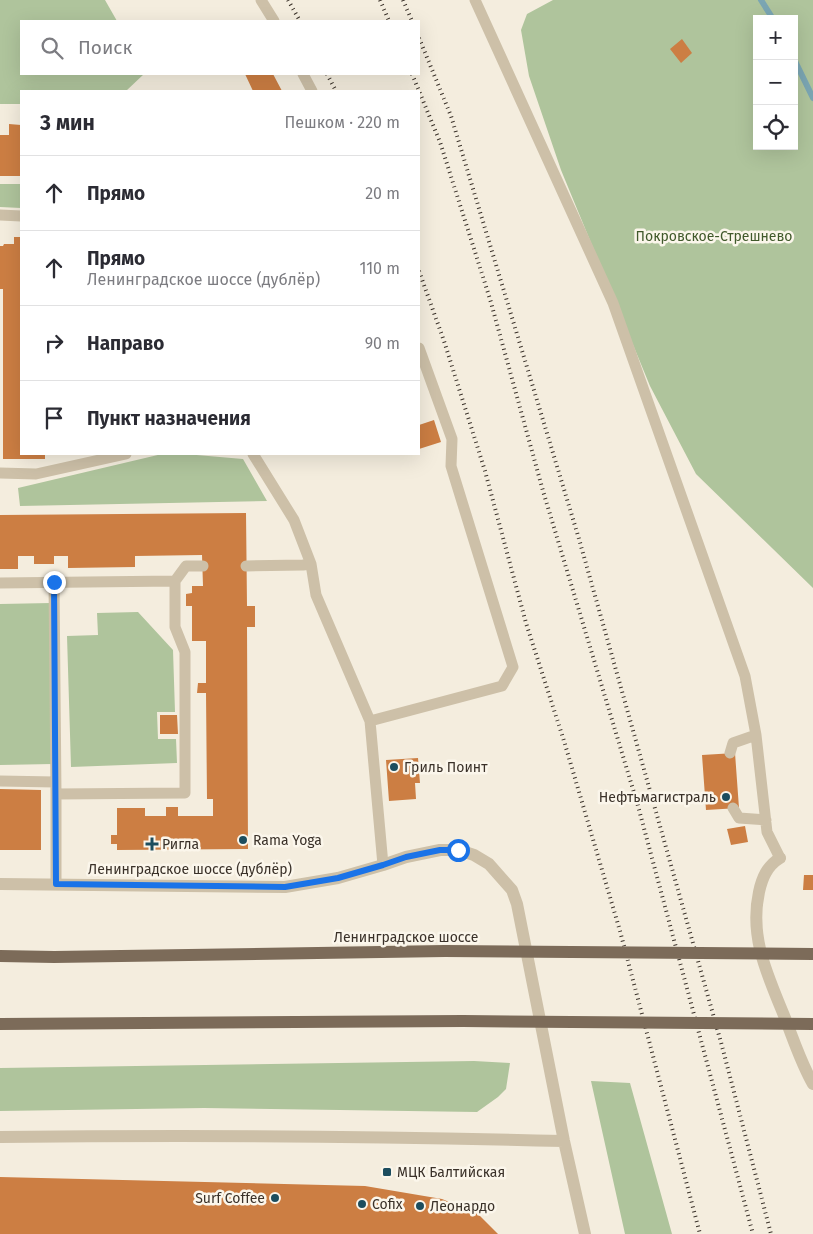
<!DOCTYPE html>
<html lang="ru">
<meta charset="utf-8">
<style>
:root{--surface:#fff;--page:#f2f2f3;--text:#2b2b33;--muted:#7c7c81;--line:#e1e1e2}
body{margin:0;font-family:"Fira Sans",sans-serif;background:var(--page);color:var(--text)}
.controls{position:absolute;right:15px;top:15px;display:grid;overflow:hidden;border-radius:0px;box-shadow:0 5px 20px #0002}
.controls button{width:45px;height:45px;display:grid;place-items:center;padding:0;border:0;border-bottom:1px solid var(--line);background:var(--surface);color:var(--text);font:25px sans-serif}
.stop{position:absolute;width:15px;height:15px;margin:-11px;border:4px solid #1a73e8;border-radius:50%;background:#fff}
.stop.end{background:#1a73e8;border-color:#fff;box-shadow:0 1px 5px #0008}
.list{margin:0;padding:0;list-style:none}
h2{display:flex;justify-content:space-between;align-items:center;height:65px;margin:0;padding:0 20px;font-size:21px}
h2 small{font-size:16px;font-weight:400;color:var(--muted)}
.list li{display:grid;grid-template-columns:32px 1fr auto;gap:15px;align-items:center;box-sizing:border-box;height:75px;padding:0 20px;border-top:1px solid var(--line)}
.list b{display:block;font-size:19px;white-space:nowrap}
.list p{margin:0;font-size:16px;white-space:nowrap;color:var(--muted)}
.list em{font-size:16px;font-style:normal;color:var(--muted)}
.icon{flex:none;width:28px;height:28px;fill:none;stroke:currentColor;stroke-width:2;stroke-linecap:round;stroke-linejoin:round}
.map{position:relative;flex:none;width:813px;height:1234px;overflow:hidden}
.search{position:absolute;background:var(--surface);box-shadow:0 5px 20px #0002;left:20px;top:20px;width:400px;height:55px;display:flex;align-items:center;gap:12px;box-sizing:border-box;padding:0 18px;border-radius:0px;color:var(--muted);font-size:19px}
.panel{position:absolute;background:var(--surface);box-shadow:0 5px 20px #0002;left:20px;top:90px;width:400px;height:365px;border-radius:0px}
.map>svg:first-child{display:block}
.green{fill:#afc49c;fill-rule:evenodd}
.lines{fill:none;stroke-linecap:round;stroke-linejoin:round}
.stream{stroke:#7ba6b3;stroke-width:6}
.building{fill:#cc7e43}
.service{stroke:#cdc0a8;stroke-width:11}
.tertiary{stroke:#cdc0a8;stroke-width:12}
.primary{stroke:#7c6b59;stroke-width:12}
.rail{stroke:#3a3129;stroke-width:4;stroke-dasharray:1 4;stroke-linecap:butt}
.primary-bridge{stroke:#7c6b59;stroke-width:12}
.route{stroke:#1a73e8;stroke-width:6}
.poi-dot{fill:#1c4d5e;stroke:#fbf6eb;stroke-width:2}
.labels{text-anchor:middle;stroke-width:5;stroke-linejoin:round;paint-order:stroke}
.park-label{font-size:14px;fill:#40592b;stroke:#fbf6eb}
.poi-label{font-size:14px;fill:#3a3129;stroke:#fbf6eb;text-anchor:start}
.street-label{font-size:14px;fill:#3a3129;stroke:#fbf6eb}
</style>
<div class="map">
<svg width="813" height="1234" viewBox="0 0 813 1234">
<rect width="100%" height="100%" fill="#f4edde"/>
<path class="green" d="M 0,0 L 105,0 L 117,21 L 21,21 L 21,74 L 144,74 L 126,91 L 21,91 L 21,104 L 0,104 Z
M 553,0 L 813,0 L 813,588 L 696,474 L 650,386 L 561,170 L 529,76 L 521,30 L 527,14 ZM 757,19 L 794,19 L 794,146 L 757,146 Z
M 0,184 L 21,184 L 21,208 L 0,207 Z
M 162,454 L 185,454 L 243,459 L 267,501 L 20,506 L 18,488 Z
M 51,603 L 52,764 L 0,765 L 0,604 Z
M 138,612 L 173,650 L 175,712 L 157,712 L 158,739 L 176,739 L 177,763 L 71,767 L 67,636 L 98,635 L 97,613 Z
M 474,1061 L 510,1063 L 506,1089 L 498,1097 L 477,1112 L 204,1108 L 0,1111 L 0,1068 Z
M 591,1081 L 630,1083 L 672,1234 L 625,1234 Z"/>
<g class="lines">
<path class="stream" d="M 761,0 L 773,19
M 794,59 L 813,98"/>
</g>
<path class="building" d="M 682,39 L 692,53 L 681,63 L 670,49 Z
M 245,74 L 273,74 L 282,91 L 253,91 Z
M 9,124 L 21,125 L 21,176 L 0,176 L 0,135 L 9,135 Z
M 14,237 L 21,237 L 21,454 L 45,454 L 45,459 L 3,459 L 3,289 L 0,289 L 0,246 L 3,246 L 4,244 L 14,244 Z
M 434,420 L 441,442 L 419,449 L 419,425 Z
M 246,513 L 247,606 L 255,606 L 255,627 L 247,627 L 248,849 L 117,850 L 117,844 L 111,844 L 111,835 L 117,835 L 117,808 L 145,808 L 145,816 L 166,816 L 166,807 L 178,807 L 178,816 L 213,816 L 213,799 L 207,799 L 206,693 L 197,693 L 198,683 L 206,683 L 206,641 L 192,641 L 192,606 L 186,606 L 186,594 L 192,593 L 192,586 L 203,586 L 202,555 L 135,556 L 135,567 L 68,568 L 68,556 L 54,556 L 54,564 L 34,564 L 34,556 L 18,556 L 18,569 L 0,569 L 0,515 Z
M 160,715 L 177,715 L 178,734 L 160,734 Z
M 735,753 L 739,808 L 706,810 L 702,755 Z
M 418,758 L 420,783 L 415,783 L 416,799 L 389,801 L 386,760 Z
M 0,789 L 41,790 L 41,850 L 0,850 Z
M 745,826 L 748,842 L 731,845 L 727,829 Z
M 804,875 L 813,875 L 813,890 L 803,890 Z
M 0,1177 L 365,1186 L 442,1199 L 478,1214 L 498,1234 L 0,1234 Z"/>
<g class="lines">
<path class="service" d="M 261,0 L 274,21
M 475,0 L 613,303 L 745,676 L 756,735 L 767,832 L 780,858
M 303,74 L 312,91
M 0,215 L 21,216
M 253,454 L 294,520 L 311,564 L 316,595 L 370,721 L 383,865
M 0,473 L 36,474 L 126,454
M 246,566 L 303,565 L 311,564
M 175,581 L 186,566 L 203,566
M 54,582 L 56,794
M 0,583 L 175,581 L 175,627 L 185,652 L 185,793 L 56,794 L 56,884
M 370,721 L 502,686 L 513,667 L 451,466 L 452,439 L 419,348
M 730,753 L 733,743 L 756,735
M 0,781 L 55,782
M 733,808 L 739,818 L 766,820"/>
<path class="tertiary" d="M 780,858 C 767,866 762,878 759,892 C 749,938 768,976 785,1018 C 794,1041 801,1063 813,1084
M 0,884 L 285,887 L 338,878 L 383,865 L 406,857 L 440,850 L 459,850 L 474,855 L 489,864 L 512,890 L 517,904 L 564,1141 L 585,1234
M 0,1137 C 188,1135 376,1136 564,1141"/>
<path class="primary" d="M 0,956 L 54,957 L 445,951
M 0,1024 L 463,1021"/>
<path class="rail" d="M 288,0 L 300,21
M 380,0 L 389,21
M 403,0 L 412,21
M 419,38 L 451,116 L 579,539 L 722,1046 L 771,1234
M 327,74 L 336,91
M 412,74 L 440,142 L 490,299 L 543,491 L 638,806 L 753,1234
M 419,271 L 444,341 L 485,471 L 526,623 L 564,741 L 620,931 L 700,1234"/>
<path class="primary-bridge" d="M 445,951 L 813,954
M 463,1021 L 813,1024"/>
</g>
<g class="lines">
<path class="route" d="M 54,582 L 56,884 L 285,887 L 338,878 L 383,865 L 406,857 L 440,850 L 458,850"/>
</g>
<g class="poi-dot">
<circle cx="394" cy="767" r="5"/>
<circle cx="726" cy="797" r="5"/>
<circle cx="243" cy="840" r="5"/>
<path d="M149.5 836.5h5v5h5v5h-5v5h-5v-5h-5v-5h5z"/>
<rect x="382" y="1167" width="10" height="10" rx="2.5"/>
<circle cx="275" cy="1198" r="5"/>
<circle cx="362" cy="1204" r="5"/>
<circle cx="420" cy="1206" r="5"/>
</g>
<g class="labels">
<g class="park-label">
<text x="714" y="241">Покровское-Стрешнево</text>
</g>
<g class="poi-label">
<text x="404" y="772">Гриль Поинт</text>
<text x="716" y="802" text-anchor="end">Нефтьмагистраль</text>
<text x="253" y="845">Rama Yoga</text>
<text x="162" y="849">Ригла</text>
<text x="397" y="1177">МЦК Балтийская</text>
<text x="265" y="1203" text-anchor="end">Surf Coffee</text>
<text x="372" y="1209">Cofix</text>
<text x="430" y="1211">Леонардо</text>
</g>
<g class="street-label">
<text x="190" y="874">Ленинградское шоссе (дублёр)</text>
<text x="406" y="942">Ленинградское шоссе</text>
</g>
</g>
</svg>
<div class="controls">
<button>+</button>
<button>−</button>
<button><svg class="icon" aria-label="locate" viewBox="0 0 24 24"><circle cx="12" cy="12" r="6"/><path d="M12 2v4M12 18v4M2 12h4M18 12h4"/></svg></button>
</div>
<div class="stop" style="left:458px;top:850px"></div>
<div class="stop end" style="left:54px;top:582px"></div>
<div class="search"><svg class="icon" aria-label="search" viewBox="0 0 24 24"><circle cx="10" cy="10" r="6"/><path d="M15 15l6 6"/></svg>Поиск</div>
<section class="panel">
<h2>3 мин<small>Пешком · 220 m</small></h2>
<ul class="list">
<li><svg class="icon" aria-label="ahead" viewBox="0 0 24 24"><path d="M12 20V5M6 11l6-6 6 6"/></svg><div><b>Прямо</b></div><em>20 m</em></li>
<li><svg class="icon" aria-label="ahead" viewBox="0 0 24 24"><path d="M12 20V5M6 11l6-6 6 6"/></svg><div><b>Прямо</b><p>Ленинградское шоссе (дублёр)</p></div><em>110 m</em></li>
<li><svg class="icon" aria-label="right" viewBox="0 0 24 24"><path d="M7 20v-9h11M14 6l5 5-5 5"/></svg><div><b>Направо</b></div><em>90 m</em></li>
<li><svg class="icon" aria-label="arrive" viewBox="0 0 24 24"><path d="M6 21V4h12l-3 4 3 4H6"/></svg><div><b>Пункт назначения</b></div></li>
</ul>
</section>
</div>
